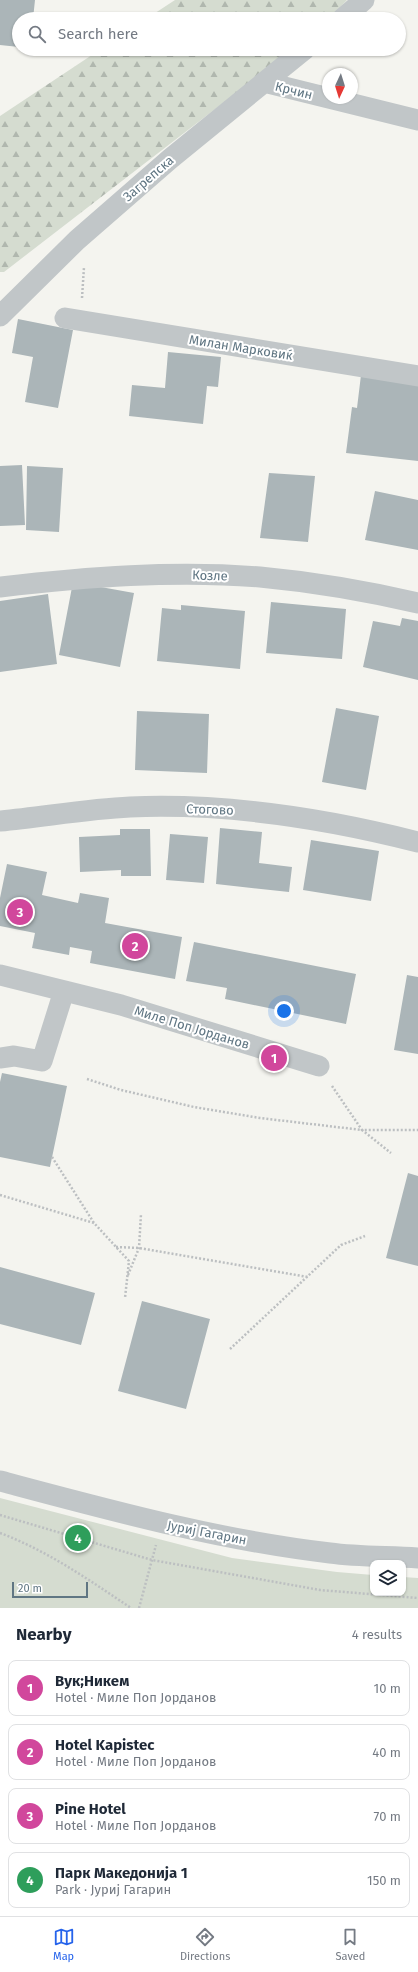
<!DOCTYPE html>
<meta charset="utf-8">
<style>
:root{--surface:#fff;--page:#f6f6f7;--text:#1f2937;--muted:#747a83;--line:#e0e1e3;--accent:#2563eb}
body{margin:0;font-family:"Fira Sans",sans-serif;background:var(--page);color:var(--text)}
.controls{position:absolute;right:12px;bottom:12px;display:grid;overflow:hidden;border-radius:8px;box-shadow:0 1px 3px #0004}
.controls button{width:36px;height:36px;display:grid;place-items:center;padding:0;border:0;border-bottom:1px solid var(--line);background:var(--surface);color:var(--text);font:20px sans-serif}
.compass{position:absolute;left:322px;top:68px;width:36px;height:36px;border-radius:50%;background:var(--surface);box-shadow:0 1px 3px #0004;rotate:184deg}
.scale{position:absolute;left:12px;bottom:10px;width:76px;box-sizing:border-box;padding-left:4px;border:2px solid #607683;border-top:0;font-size:11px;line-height:14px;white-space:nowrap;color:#607683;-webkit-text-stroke:3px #fff;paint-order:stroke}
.you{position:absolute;left:284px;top:1011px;width:14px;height:14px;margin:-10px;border:3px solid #fff;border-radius:50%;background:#1a73e8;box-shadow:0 0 0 6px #1a73e833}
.badge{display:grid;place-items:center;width:26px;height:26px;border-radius:50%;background:var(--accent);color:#fff;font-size:13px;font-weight:700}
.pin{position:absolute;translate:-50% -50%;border:2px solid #fff;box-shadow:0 1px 4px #0006}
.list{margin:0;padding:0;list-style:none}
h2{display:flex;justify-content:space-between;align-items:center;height:52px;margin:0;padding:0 16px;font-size:17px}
h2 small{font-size:13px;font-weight:400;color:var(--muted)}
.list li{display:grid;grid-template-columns:26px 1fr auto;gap:12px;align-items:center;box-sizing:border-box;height:56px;margin:0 8px 8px;padding:0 8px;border:1px solid var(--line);border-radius:8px}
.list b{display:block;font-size:15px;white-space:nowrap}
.list p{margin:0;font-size:13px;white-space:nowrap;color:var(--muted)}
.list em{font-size:13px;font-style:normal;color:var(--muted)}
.icon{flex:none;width:22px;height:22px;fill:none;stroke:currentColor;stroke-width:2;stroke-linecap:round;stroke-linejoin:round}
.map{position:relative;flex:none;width:418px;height:1608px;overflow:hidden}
.search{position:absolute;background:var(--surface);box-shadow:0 1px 3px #0004;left:12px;right:12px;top:12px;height:44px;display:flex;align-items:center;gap:10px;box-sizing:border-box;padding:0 14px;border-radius:22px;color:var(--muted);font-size:15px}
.sheet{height:308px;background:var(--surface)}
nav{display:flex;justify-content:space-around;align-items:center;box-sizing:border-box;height:56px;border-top:1px solid var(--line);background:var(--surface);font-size:11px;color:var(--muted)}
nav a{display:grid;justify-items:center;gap:2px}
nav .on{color:var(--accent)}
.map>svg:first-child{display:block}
.green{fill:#d5dcd0}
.forest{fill:url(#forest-firs)}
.building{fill:#abb5b8}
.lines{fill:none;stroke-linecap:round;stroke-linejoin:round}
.path{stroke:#bcbfc1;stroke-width:2.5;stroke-dasharray:2 2;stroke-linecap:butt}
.street{stroke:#c1c6c8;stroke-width:21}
.labels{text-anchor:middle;stroke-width:4;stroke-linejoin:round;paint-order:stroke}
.street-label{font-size:13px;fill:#607683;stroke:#fff}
</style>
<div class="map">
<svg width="418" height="1608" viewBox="0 0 418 1608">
<defs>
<pattern id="forest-firs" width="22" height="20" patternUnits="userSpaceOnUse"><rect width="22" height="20" fill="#d5dcd0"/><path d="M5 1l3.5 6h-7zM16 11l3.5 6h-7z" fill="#b0b7ae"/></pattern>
</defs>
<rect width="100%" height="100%" fill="#f4f4ef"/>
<path class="green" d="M 0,1498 L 232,1558 L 337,1572 L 373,1575 L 373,1593 L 403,1593 L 403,1577 L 418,1578 L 418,1608 L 0,1608 Z"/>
<path class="forest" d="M 175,0 L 347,0 L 329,19 L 146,19 Z
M 101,49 L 293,49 L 4,272 L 0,272 L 0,116 Z"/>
<path class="building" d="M 0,0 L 35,0 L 33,19 L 19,19 L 19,47 L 0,45 Z
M 18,319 L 73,330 L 58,408 L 25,402 L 33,357 L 12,353 Z
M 168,352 L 221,357 L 218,387 L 207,386 L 203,424 L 129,416 L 132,385 L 165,388 Z
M 361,375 L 418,382 L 418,461 L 346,453 L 352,407 L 357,408 Z
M 22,465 L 25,525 L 0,526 L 0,466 Z
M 27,466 L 63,468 L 59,532 L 26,530 Z
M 269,473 L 315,476 L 308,542 L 260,538 Z
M 375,491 L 418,500 L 418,550 L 365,540 Z
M 73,582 L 134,593 L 120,667 L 59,655 Z
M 48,594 L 57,664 L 0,672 L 0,601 Z
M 271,602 L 346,609 L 342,659 L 266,653 Z
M 181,605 L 245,611 L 240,669 L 157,661 L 162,608 L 181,610 Z
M 402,618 L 418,621 L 418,680 L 363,667 L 373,621 L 400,626 Z
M 336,708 L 379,716 L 366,790 L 322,782 Z
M 137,711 L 209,714 L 207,773 L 135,770 Z
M 220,828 L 262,832 L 259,863 L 292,867 L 289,892 L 216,884 Z
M 120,829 L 150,829 L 151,876 L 121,876 L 121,870 L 80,872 L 79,837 L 120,835 Z
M 170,834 L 208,837 L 204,883 L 166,880 Z
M 311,840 L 379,851 L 371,901 L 303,890 Z
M 7,864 L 47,872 L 42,895 L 78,903 L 80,893 L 109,898 L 105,923 L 182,937 L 175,979 L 90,963 L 92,951 L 70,947 L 69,955 L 32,948 L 35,933 L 0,926 L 0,898 Z
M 194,942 L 356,974 L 346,1024 L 225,999 L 227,988 L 186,981 Z
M 407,975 L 418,977 L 418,1054 L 394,1050 Z
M 2,1073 L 67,1086 L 50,1167 L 0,1157 L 0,1082 Z
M 408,1173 L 418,1176 L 418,1266 L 386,1258 Z
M 0,1267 L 95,1293 L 81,1345 L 0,1324 Z
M 142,1301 L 210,1319 L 186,1409 L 118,1391 Z"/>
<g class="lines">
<path class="path" d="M 82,298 L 84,267
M 87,1079 L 121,1090 L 194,1107 L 260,1118 L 362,1130 L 391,1153
M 332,1086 L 362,1130 L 418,1130
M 52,1157 L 94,1223 L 129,1261 L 125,1298
M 0,1195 L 94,1223
M 116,1247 L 139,1248 L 308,1277
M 128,1275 L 139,1248 L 141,1214
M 230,1349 L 341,1245 L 365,1236
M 0,1515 L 152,1560 L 320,1590 L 418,1598
M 0,1533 C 48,1551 89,1580 131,1608
M 139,1608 L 156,1545"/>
<path class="street" d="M 342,19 L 364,0
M 264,82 L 418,120
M 0,316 L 77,240 L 170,159 L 305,49
M 65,318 L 418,376
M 0,587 C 86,577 174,570 260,577 C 313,582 366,591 418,603
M 0,821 C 43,817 87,809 130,807 C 227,803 324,818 418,842
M 0,975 L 121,1005 L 319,1066
M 0,1058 L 14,1056 L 42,1061 L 64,991
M 0,1481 C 109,1510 218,1540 330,1553 C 359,1557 389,1556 418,1558"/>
</g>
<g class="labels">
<g class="street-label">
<text transform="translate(294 90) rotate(14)" y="5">Крчин</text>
<text transform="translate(148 178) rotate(-41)" y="5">Загрепска</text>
<text transform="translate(241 347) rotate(9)" y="5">Милан Марковиќ</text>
<text transform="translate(210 575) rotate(2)" y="5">Козле</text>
<text transform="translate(210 809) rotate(2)" y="5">Стогово</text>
<text transform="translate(192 1027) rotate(17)" y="5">Миле Поп Јорданов</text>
<text transform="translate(207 1532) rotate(11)" y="5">Јуриј Гагарин</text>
</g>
</g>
</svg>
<div class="controls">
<button><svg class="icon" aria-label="layers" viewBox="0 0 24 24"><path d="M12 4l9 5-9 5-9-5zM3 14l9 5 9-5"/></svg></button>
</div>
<svg class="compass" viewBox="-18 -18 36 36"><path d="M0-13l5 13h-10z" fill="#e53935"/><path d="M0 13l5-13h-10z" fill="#747a83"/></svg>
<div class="scale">20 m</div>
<div class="you"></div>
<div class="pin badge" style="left:274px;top:1058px;background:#d1479c">1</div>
<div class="pin badge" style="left:135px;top:946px;background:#d1479c">2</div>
<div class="pin badge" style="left:20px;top:912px;background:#d1479c">3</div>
<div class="pin badge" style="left:78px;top:1538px;background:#2e9e5b">4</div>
<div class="search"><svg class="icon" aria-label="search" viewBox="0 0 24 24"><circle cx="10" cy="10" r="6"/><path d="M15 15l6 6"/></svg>Search here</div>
</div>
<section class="sheet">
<h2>Nearby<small>4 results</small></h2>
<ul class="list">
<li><span class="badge" style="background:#d1479c">1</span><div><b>Вук;Никем</b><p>Hotel · Миле Поп Јорданов</p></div><em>10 m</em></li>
<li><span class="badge" style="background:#d1479c">2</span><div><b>Hotel Kapistec</b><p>Hotel · Миле Поп Јорданов</p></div><em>40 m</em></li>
<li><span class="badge" style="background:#d1479c">3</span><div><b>Pine Hotel</b><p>Hotel · Миле Поп Јорданов</p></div><em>70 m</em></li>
<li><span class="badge" style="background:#2e9e5b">4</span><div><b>Парк Македонија 1</b><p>Park · Јуриј Гагарин</p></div><em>150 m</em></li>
</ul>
</section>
<nav>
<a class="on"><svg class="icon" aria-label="map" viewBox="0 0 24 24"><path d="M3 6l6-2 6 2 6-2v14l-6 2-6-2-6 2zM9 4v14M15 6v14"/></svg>Map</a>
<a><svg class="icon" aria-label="directions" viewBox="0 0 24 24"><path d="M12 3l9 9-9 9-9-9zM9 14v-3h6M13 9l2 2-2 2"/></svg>Directions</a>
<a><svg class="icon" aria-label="saved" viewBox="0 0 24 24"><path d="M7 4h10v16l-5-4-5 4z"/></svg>Saved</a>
</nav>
